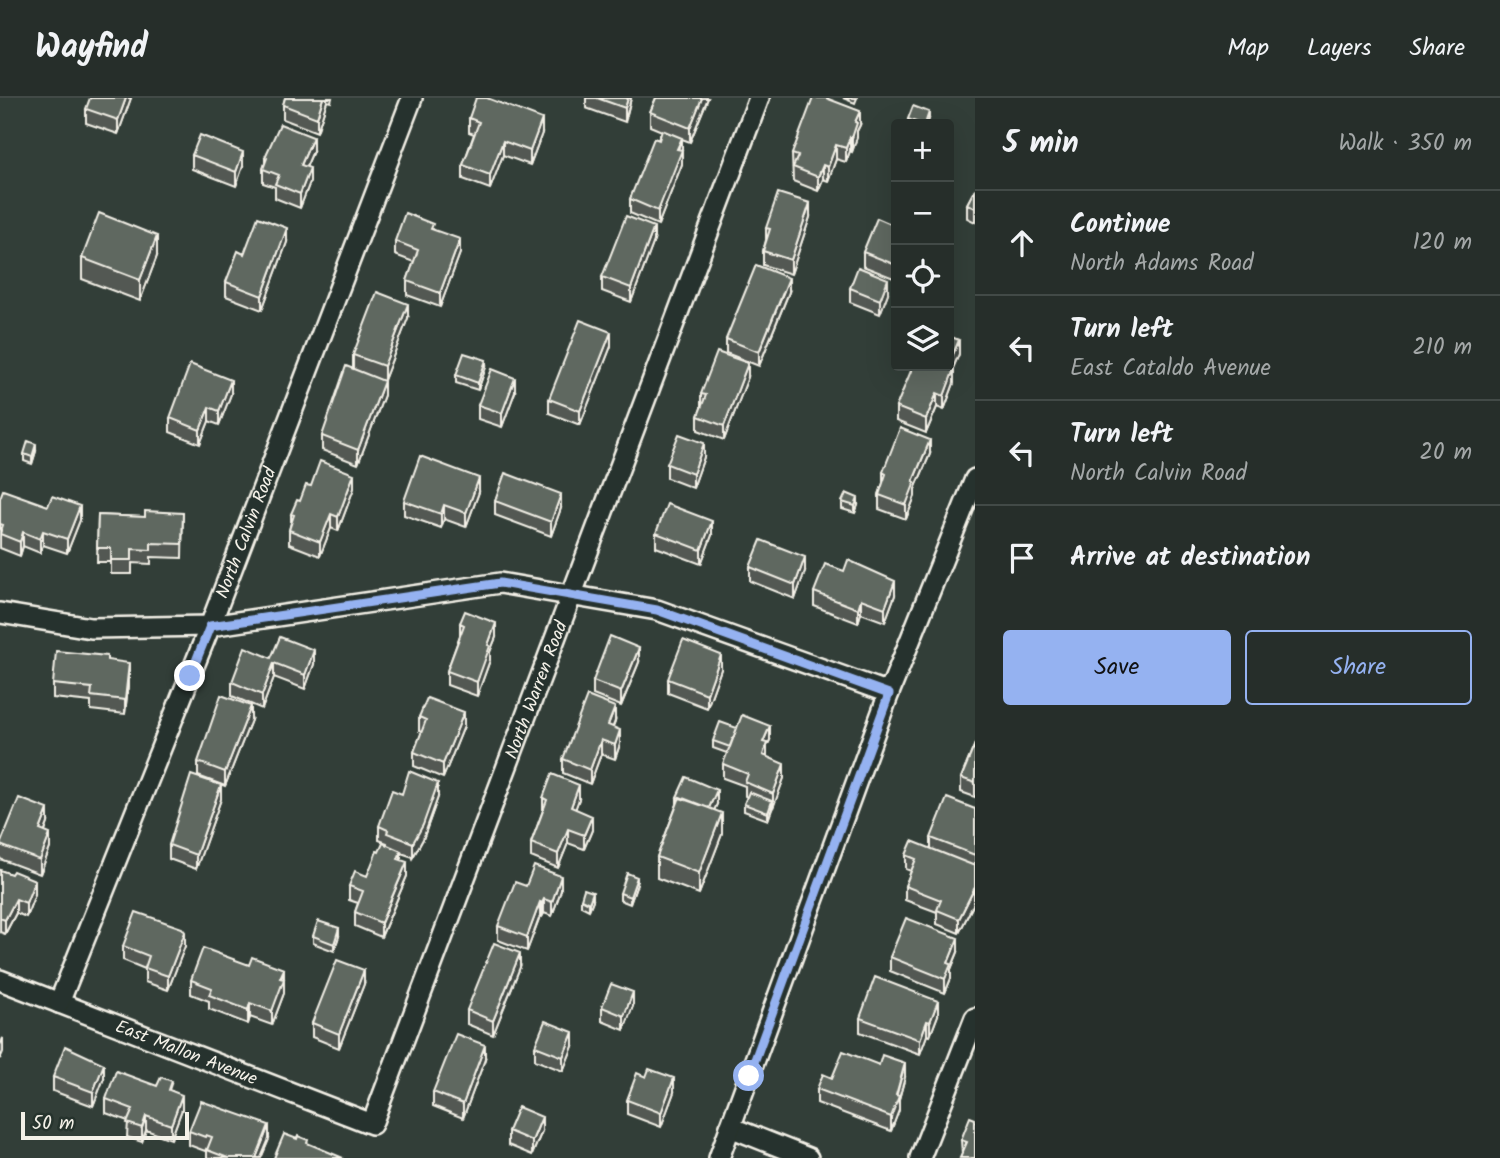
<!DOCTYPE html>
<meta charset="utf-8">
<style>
:root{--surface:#262e2a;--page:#2e3632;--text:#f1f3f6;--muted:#a4a8a8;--line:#424a47;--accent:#95b2f1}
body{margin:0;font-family:Kalam,sans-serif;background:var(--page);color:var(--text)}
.controls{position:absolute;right:21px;top:21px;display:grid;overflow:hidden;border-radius:7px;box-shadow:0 7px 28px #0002}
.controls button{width:63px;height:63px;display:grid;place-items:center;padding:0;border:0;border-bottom:2px solid var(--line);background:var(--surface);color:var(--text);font:35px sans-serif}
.scale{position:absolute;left:21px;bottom:18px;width:168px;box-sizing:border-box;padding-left:7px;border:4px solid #f4f1e8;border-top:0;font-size:19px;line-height:24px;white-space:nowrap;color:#f4f1e8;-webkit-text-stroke:5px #26332d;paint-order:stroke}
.stop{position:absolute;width:21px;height:21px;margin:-16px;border:5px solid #95b2f1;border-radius:50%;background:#fff}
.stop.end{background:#95b2f1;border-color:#fff;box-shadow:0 2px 7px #0008}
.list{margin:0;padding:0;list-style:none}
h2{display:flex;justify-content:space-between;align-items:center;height:91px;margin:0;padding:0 28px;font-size:30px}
h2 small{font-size:23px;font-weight:400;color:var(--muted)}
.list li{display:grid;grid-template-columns:46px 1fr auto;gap:21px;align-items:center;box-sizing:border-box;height:105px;padding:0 28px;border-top:2px solid var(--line)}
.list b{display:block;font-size:26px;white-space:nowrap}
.list p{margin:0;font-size:23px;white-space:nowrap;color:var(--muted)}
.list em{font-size:23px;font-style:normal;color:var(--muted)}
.actions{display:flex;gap:14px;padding:21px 28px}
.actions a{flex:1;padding:16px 0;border:2px solid var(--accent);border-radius:7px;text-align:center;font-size:24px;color:var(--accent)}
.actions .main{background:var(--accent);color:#111}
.icon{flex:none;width:38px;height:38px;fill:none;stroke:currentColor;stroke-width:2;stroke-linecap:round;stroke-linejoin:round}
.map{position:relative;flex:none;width:975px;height:1060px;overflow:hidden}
header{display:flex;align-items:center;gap:42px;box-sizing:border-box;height:98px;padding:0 35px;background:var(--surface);border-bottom:2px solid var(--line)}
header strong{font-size:33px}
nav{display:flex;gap:38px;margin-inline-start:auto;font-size:24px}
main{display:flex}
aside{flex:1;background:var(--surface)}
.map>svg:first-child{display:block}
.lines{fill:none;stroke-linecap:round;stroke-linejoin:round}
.street-casing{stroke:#f4f1e8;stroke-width:24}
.street{stroke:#26332d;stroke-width:19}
.wall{fill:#525953;stroke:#f4f1e8;stroke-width:2}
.shaded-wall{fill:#424944;stroke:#f4f1e8;stroke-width:2}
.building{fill:#5f6861;stroke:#f4f1e8;stroke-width:2}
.route{stroke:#95b2f1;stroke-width:9}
.labels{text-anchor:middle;stroke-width:7;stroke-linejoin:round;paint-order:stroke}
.street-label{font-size:18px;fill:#f4f1e8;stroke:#26332d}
</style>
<header>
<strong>Wayfind</strong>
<nav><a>Map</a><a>Layers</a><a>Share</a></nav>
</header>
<main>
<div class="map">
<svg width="975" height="1060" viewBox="0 0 975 1060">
<rect width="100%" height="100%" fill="#323e38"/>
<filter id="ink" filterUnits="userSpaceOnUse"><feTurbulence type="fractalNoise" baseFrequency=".0143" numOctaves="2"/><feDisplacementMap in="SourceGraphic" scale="14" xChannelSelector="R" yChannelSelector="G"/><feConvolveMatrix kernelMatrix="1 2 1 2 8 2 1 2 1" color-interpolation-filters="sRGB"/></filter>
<g filter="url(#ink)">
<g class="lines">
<g class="street-casing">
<g id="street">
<path d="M 0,515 L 91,530 L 210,528 L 500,485 L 657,512 L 889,595"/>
<path id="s1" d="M 0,882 L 372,1026 L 759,0"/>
<path id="s2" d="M 59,905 L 210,528 L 412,0"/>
<path d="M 730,1029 L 808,1060"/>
<path d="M 719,1060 L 889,595 L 975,381"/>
<path d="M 920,1060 L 975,920"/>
</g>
</g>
<use href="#street" class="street"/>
</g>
<path class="wall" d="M 131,0 L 118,36 L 86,25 L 86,11 Z
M 285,0 L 332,0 L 331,4 L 327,3 L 317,34 L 283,21 L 283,7 Z
M 586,0 L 631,0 L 625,24 L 586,10 Z
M 656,0 L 708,0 L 690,44 L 682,41 L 682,66 L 658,127 L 630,115 L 630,101 L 662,33 L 650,28 L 650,14 Z
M 843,0 L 857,0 L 855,5 Z
M 469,20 L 542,35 L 530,67 L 503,57 L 490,91 L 463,81 L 463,67 L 474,36 L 469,34 Z
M 908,21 L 929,21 L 927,26 L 908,26 Z
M 860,27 L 857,33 L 857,39 L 852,54 L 850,53 L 846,64 L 836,61 L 828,83 L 823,81 L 818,93 L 793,83 L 792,56 Z
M 313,53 L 306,69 L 310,84 L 300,110 L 275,100 L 275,89 L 263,85 L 263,71 L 265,65 L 265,59 Z
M 192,57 L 243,68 L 236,88 L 192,71 Z
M 975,91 L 975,124 L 967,120 L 967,106 Z
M 810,119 L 791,176 L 763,167 L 763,153 L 766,142 L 766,130 Z
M 896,121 L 896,181 L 863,168 L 863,154 L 893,127 Z
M 433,131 L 460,155 L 440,209 L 407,197 L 407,183 L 414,164 L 395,157 L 395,143 Z
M 654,143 L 631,204 L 602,193 L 602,179 Z
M 287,144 L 262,212 L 226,198 L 226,184 L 244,156 Z
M 157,158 L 140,203 L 82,181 L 82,160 Z
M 850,190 L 888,195 L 880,216 L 850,204 Z
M 789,194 L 759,268 L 726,255 L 726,241 Z
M 408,220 L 384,282 L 384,297 L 358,366 L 322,352 L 322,338 L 353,271 L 353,257 Z
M 611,248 L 580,327 L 549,315 L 549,301 Z
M 959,256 L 953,270 L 954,285 L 944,312 L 937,309 L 926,335 L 896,323 L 896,309 Z
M 486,269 L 478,292 L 456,285 L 456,277 Z
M 748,279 L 724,342 L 698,332 L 698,318 L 701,310 L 701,296 Z
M 515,294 L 502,329 L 478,321 L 478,307 Z
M 231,296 L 219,327 L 209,323 L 200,346 L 170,334 L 170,320 Z
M 36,353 L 32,366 L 24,363 L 24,356 Z
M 930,356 L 915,391 L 915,398 L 906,421 L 879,411 L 879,397 L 883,385 L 883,374 Z
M 704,359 L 693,390 L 667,380 L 667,366 Z
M 311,388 L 354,390 L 338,433 L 331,430 L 320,458 L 289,446 L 289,432 L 291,424 L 291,416 Z
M 479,394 L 466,429 L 444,421 L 441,430 L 404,417 L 404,403 Z
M 0,400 L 80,422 L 67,455 L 43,447 L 40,455 L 23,448 L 20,458 L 0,450 Z
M 495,403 L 561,410 L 551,438 L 495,417 Z
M 842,404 L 858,407 L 855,415 L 842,411 Z
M 183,415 L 182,460 L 151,459 L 151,466 L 132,465 L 132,476 L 111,476 L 111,464 L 97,464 L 98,417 L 145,419 Z
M 656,435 L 712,437 L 701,466 L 656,449 Z
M 750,469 L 805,473 L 795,501 L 750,483 Z
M 844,473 L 895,497 L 885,524 L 861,515 L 858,525 L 814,508 L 814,494 Z
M 460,525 L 496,539 L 490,554 L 490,562 L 477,598 L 447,587 L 447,573 L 460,537 Z
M 271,560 L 314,566 L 305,591 L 274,579 L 262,611 L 232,598 L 232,584 Z
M 107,562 L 129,579 L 125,616 L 91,612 L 91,604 L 53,600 L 53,586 Z
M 639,564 L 621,608 L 593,597 L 593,583 Z
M 721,571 L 707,610 L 668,595 L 668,581 Z
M 419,619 L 464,628 L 443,680 L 414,668 L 414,654 L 422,634 L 419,633 Z
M 251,622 L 225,688 L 198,678 L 198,664 Z
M 615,623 L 613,629 L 620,646 L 615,661 L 601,656 L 590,686 L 563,675 L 563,661 Z
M 770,642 L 767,648 L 767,659 L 784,680 L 768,722 L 744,713 L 744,706 L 747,699 L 745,698 L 745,688 L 723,680 L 723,666 L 727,655 L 713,650 L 713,643 Z
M 975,646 L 975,699 L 961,694 L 961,680 Z
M 402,696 L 438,699 L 423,741 L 413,759 L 401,755 L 401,762 L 407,778 L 381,839 L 355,828 L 355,814 L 358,805 L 349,802 L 349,788 L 367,778 L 387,747 L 387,745 L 379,742 L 379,728 Z
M 677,699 L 717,706 L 714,712 L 722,736 L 699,796 L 657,780 L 657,759 L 677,706 Z
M 543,700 L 579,701 L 575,711 L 592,732 L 584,751 L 568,745 L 558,770 L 531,759 L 531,745 L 543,712 Z
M 221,701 L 196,771 L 169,761 L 169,747 Z
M 975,711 L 975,806 L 974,805 L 959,835 L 937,826 L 937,814 L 905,802 L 905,788 L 911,773 L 906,771 L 906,757 L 931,750 L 931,740 Z
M 48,725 L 45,734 L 50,750 L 40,776 L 0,761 L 0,744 Z
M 0,772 L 35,796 L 26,819 L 16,815 L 5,836 L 0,834 Z
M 637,786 L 630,806 L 620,802 L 620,795 Z
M 526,788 L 561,792 L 552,818 L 544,815 L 542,819 L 540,818 L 527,853 L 498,842 L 498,828 Z
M 581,801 L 593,802 L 589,812 L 581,808 Z
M 313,838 L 339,838 L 334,853 L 313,845 Z
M 123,848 L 185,848 L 168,892 L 145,884 L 145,871 L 123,862 Z
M 958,854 L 951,871 L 951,880 L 945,895 L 890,873 L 890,859 Z
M 520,869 L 493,937 L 467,926 L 467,912 Z
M 284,881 L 284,895 L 272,927 L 250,919 L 248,926 L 209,911 L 209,903 L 191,896 L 191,882 Z
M 364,886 L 339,950 L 312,939 L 312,925 Z
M 633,908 L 624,932 L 602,923 L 602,909 Z
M 938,917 L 930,938 L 927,937 L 920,956 L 860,934 L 860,920 Z
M 535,948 L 573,948 L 563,973 L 535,962 Z
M 485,961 L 463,1020 L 433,1008 L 433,994 Z
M 53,979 L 104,980 L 93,1008 L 53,993 Z
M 905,979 L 899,1001 L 899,1012 L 891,1033 L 817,1005 L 817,991 L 832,980 Z
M 172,993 L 182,1011 L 171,1041 L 146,1032 L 142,1044 L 127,1039 L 128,1023 L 106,1015 L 106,1001 Z
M 674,994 L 661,1029 L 627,1016 L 627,1002 Z
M 975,1021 L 962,1056 L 961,1042 Z
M 189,1033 L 269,1041 L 261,1060 L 207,1060 L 207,1052 L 206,1051 L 205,1053 L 189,1047 Z
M 508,1033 L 542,1033 L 532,1057 L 508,1047 Z"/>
<path class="shaded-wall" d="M 126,0 L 131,0 L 118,36 L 118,22 Z
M 323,0 L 327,0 L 327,3 L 317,34 L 317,20 Z
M 628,0 L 631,0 L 625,24 L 625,10 Z
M 702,0 L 708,0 L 690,44 L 690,30 Z
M 860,13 L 860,27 L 857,33 L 857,39 L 852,54 L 852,40 L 855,24 Z
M 929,14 L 929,21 L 927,26 L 925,26 Z
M 542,21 L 542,35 L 530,67 L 530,53 Z
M 313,39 L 313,53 L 301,81 L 301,67 Z
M 850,39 L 850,53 L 846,64 L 846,50 Z
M 682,40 L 682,66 L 658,127 L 658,113 Z
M 503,43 L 503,57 L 490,91 L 490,77 Z
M 836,47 L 836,61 L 828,83 L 828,69 Z
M 243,54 L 243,68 L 236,88 L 236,74 Z
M 823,67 L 823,81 L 818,93 L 818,79 Z
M 310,70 L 310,84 L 300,110 L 300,96 Z
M 810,105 L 810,119 L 791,176 L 791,162 Z
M 654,129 L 654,143 L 631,204 L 631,190 Z
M 287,130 L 287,144 L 262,212 L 262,198 Z
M 157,138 L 157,158 L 140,203 L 140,182 Z
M 460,141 L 460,155 L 440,209 L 440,195 Z
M 789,180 L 789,194 L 759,268 L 759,254 Z
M 888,181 L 888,195 L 880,216 L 880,202 Z
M 408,206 L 408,220 L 384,282 L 384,268 Z
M 611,234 L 611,248 L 580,327 L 580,313 Z
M 959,242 L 959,256 L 948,282 L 948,268 Z
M 486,262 L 486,269 L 478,292 L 478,285 Z
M 748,265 L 748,279 L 724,342 L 724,328 Z
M 954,271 L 954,285 L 944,312 L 944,298 Z
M 515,280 L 515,294 L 502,329 L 502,315 Z
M 231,282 L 231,296 L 219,327 L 219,313 Z
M 384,283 L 384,297 L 358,366 L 358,352 Z
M 937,295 L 937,309 L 926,335 L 926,321 Z
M 209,309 L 209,323 L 200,346 L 200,332 Z
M 930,342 L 930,356 L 915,391 L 915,398 L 906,421 L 906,407 L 913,383 Z
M 704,345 L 704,359 L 693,390 L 693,376 Z
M 36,346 L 36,353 L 32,366 L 32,359 Z
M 354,376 L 354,390 L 338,433 L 338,419 Z
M 479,380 L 479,394 L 466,429 L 466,415 Z
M 561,396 L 561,410 L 551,438 L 551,424 Z
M 858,400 L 858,407 L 855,415 L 855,408 Z
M 444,407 L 444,421 L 441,430 L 441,416 Z
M 80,408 L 80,422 L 67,455 L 67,441 Z
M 331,416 L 331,430 L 320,458 L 320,444 Z
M 712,423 L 712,437 L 701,466 L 701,452 Z
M 43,433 L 43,447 L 40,455 L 40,441 Z
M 23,434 L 23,448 L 20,458 L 20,444 Z
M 805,459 L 805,473 L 795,501 L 795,487 Z
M 895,483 L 895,497 L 885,524 L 885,510 Z
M 861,501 L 861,515 L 858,525 L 858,511 Z
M 496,525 L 496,539 L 490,554 L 490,562 L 477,598 L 477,584 L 488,547 Z
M 639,550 L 639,564 L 621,608 L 621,594 Z
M 314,552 L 314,566 L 305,591 L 305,577 Z
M 721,557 L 721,571 L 707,610 L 707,596 Z
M 129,565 L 129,579 L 125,616 L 125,602 Z
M 274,565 L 274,579 L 262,611 L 262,597 Z
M 251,608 L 251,622 L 225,688 L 225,674 Z
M 615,609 L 615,623 L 608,641 L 608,627 Z
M 464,614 L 464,628 L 443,680 L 443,666 Z
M 770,628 L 770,642 L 767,648 L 767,659 L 763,671 L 763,644 Z
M 620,632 L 620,646 L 615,661 L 615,647 Z
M 601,642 L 601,656 L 590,686 L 590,672 Z
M 784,666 L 784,680 L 773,710 L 773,696 Z
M 438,685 L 438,699 L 423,741 L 413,759 L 413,745 Z
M 221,687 L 221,701 L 196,771 L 196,757 Z
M 579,687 L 579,701 L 571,723 L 571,709 Z
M 717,692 L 717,706 L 708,726 L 708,712 Z
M 772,703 L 772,710 L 768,722 L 768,715 Z
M 48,711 L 48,725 L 40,746 L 40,732 Z
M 722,715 L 722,736 L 699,796 L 699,775 Z
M 592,718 L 592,732 L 584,751 L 584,737 Z
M 568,731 L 568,745 L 558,770 L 558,756 Z
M 50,736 L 50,750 L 40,776 L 40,762 Z
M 407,764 L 407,778 L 381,839 L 381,825 Z
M 561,778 L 561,792 L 552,818 L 552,804 Z
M 637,779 L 637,786 L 630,806 L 630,799 Z
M 35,782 L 35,796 L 26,819 L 26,805 Z
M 974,791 L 974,805 L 959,835 L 959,821 Z
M 593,794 L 593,802 L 589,812 L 589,805 Z
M 16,801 L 16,815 L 5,836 L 5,822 Z
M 544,801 L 544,815 L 542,819 L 542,805 Z
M 540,804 L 540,818 L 527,853 L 527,839 Z
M 339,830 L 339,838 L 334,853 L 334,846 Z
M 185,834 L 185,848 L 168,892 L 168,878 Z
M 958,840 L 958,854 L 951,871 L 951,880 L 945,895 L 945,881 L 948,865 Z
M 520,855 L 520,869 L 493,937 L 493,923 Z
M 284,871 L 284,895 L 272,927 L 272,913 Z
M 364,872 L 364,886 L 339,950 L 339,936 Z
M 633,894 L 633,908 L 624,932 L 624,918 Z
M 938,903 L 938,917 L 930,938 L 930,924 Z
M 250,905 L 250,919 L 248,926 L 248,912 Z
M 927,923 L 927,937 L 920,956 L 920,942 Z
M 573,934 L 573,948 L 563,973 L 563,959 Z
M 3,940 L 3,954 L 0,961 L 0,947 Z
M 485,947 L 485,961 L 463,1020 L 463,1006 Z
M 905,965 L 905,979 L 899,1001 L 899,1012 L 891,1033 L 891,1019 Z
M 104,966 L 104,980 L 93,1008 L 93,994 Z
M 674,980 L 674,994 L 661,1029 L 661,1015 Z
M 182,997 L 182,1011 L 171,1041 L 171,1027 Z
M 146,1018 L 146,1032 L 142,1044 L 142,1030 Z
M 542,1019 L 542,1033 L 532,1057 L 532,1043 Z
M 269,1027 L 269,1041 L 261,1060 L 256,1060 Z"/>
<path class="building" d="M 90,0 L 126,0 L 118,22 L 86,11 Z
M 285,0 L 323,0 L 317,20 L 283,7 Z
M 476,0 L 487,0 L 542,21 L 530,53 L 503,43 L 490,77 L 463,67 L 479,24 L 469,20 Z
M 597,0 L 628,0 L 625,10 Z
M 656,0 L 702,0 L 690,30 L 650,14 Z
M 813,0 L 826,0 L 860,13 L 855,24 L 857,25 L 852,40 L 850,39 L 846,50 L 836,47 L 828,69 L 823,67 L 818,79 L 793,69 L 798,58 L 792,56 Z
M 913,8 L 929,14 L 925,26 L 921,26 L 908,21 Z
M 280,26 L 313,39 L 301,67 L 310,70 L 300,96 L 275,86 L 279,77 L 263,71 L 267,60 L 265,59 Z
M 662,32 L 682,40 L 677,51 L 682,52 L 658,113 L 630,101 L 654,40 L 659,42 Z
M 200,37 L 243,54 L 236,74 L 192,57 Z
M 975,91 L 975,110 L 967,106 Z
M 778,95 L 810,105 L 791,162 L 763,153 L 770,131 L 766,130 Z
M 99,115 L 157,138 L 140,182 L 82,160 Z
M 405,115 L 433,126 L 431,131 L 460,141 L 440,195 L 407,183 L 418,152 L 395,143 Z
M 626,118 L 654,129 L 631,190 L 602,179 Z
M 258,119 L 287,130 L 262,198 L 226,184 L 238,153 L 244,156 Z
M 877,120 L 893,127 L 896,121 L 896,167 L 863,154 Z
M 756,167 L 789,180 L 759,254 L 726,241 Z
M 858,169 L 888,181 L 880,202 L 850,190 Z
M 377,194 L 408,206 L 384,268 L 353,257 Z
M 580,222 L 611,234 L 580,313 L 549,301 Z
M 949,238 L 959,242 L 949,266 Z
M 717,254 L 748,265 L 724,328 L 698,318 L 706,297 L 701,296 Z
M 464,255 L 486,262 L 478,285 L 456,277 Z
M 190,266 L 231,282 L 219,313 L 209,309 L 200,332 L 170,320 Z
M 346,268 L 384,283 L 358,352 L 322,338 Z
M 913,268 L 948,268 L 954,271 L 944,298 L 937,295 L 926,321 L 896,309 Z
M 492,271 L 515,280 L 502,315 L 478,307 Z
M 900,330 L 930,342 L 913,383 L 915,384 L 906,407 L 879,397 L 886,376 L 883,374 Z
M 679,336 L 704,345 L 693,376 L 667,366 Z
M 28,343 L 36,346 L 32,359 L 24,356 Z
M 420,358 L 479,380 L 466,415 L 444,407 L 441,416 L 404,403 Z
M 320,363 L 354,376 L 338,419 L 331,416 L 320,444 L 289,432 L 294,417 L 291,416 L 297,402 L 300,403 L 306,387 L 311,388 Z
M 505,375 L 561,396 L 551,424 L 495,403 Z
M 3,392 L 48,408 L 52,398 L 80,408 L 67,441 L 43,433 L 40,441 L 23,434 L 20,444 L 0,436 L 3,427 L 0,426 L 0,400 Z
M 846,395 L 858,400 L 855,408 L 842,404 Z
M 667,406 L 712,423 L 701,452 L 656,435 Z
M 145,413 L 183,415 L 182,446 L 151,445 L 151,452 L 132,451 L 132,462 L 111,462 L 111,450 L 97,450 L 98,417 L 145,419 Z
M 761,442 L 805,459 L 795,487 L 750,469 Z
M 848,462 L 895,483 L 885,510 L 861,501 L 858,511 L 814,494 L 825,466 L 844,473 Z
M 465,513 L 496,525 L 488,547 L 490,548 L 477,584 L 447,573 L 464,527 L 460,525 Z
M 610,538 L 639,550 L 621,594 L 593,583 Z
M 280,539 L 314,552 L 305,577 L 274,565 L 262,597 L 232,584 L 245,549 L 271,560 Z
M 683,542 L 721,557 L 707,596 L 668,581 Z
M 56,553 L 107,558 L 107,562 L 129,565 L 125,602 L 91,598 L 92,590 L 53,586 Z
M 221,597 L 251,608 L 225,674 L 198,664 Z
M 587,598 L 615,609 L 608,627 L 620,632 L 615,647 L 601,642 L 590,672 L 563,661 Z
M 427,600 L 464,614 L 443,666 L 414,654 L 426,622 L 419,619 Z
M 742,617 L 770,628 L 763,644 L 767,645 L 763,657 L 784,666 L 773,696 L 745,684 L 748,676 L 723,666 Z
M 720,624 L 737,630 L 730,649 L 713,643 Z
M 975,646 L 975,685 L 961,680 Z
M 409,673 L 438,685 L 423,727 L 413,745 L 387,735 L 388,732 L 379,728 L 392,692 L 402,696 Z
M 552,676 L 579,687 L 571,709 L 592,718 L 584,737 L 568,731 L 558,756 L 531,745 L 547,702 L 543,700 Z
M 191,677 L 221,687 L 196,757 L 169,747 Z
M 686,679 L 717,692 L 709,710 L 677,699 Z
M 749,694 L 772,703 L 768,715 L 744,706 Z
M 680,699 L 722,715 L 699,775 L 657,759 Z
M 19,700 L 48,711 L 40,732 L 50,736 L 40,762 L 0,747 Z
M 947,700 L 975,711 L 975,757 L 931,740 Z
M 912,743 L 975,768 L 975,792 L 974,791 L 959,821 L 937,812 L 941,802 L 905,788 L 916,761 L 906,757 Z
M 383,745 L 401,753 L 398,761 L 407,764 L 381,825 L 355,814 L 363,793 L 349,788 L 355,773 L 367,778 L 377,753 L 379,754 Z
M 534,768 L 561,778 L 552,804 L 544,801 L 542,805 L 540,804 L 527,839 L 498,828 L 515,784 L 526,788 Z
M 0,772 L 11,776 L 13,773 L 35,782 L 26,805 L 16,801 L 5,822 L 0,820 Z
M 627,775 L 637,779 L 630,799 L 620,795 Z
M 584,791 L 593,794 L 589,805 L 581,801 Z
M 136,814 L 182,830 L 185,834 L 168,878 L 145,870 L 149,858 L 123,848 Z
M 906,820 L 958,840 L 948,865 L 951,866 L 945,881 L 890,859 Z
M 318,823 L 339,830 L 334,846 L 313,838 Z
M 494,845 L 520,855 L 493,923 L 467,912 Z
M 203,850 L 249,867 L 252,859 L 284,871 L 280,880 L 284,881 L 272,913 L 250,905 L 248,912 L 209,897 L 212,890 L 191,882 Z
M 337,862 L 364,872 L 339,936 L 312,925 Z
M 875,879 L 938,903 L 930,924 L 927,923 L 920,942 L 860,920 Z
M 611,886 L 633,894 L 624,918 L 602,909 Z
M 545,923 L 573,934 L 563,959 L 535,948 Z
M 456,936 L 485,947 L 463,1006 L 433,994 Z
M 65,948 L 104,966 L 93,994 L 53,979 Z
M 843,953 L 879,967 L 882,957 L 905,965 L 896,997 L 899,998 L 891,1019 L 817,991 L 823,976 L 832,980 Z
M 649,971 L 674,980 L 661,1015 L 627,1002 L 637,975 L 646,979 Z
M 116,973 L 157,988 L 161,979 L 172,983 L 169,992 L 182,997 L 171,1027 L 146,1018 L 142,1030 L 127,1025 L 133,1011 L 106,1001 Z
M 201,1003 L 269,1027 L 256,1060 L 228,1060 L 207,1052 L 212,1039 L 206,1037 L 205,1039 L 189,1033 Z
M 518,1009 L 542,1019 L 532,1043 L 508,1033 Z
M 970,1019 L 975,1021 L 975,1060 L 960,1060 L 967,1044 L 961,1042 Z
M 284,1036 L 297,1041 L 298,1038 L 308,1042 L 307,1045 L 343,1060 L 274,1060 Z"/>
</g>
<g class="lines" filter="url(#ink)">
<path class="route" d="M 190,578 L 210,528 L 500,485 L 657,512 L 889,596 L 749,978"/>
</g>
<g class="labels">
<g class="street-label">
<text dy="6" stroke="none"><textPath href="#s2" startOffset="506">North Calvin Road</textPath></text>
<text dy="6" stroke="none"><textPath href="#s1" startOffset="863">North Warren Road</textPath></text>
<text dy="6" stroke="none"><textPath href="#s1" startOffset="200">East Mallon Avenue</textPath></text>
</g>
</g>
</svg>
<div class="controls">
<button>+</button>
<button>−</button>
<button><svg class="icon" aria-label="locate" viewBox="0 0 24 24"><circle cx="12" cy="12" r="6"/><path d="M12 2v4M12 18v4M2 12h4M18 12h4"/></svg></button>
<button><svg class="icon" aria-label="layers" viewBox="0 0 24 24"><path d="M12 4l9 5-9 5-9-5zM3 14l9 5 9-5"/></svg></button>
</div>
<div class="scale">50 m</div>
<div class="stop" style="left:749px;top:978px"></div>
<div class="stop end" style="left:190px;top:578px"></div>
</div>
<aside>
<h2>5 min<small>Walk · 350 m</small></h2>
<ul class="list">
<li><svg class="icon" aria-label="ahead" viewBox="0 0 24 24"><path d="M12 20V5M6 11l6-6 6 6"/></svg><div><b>Continue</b><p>North Adams Road</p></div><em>120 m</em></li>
<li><svg class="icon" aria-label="left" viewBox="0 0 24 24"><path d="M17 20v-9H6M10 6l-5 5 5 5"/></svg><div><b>Turn left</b><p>East Cataldo Avenue</p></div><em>210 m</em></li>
<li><svg class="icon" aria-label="left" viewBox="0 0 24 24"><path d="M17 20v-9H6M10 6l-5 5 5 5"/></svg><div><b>Turn left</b><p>North Calvin Road</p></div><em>20 m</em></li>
<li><svg class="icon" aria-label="arrive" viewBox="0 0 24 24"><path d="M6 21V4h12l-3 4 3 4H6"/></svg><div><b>Arrive at destination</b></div></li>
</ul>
<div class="actions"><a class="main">Save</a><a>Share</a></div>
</aside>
</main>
